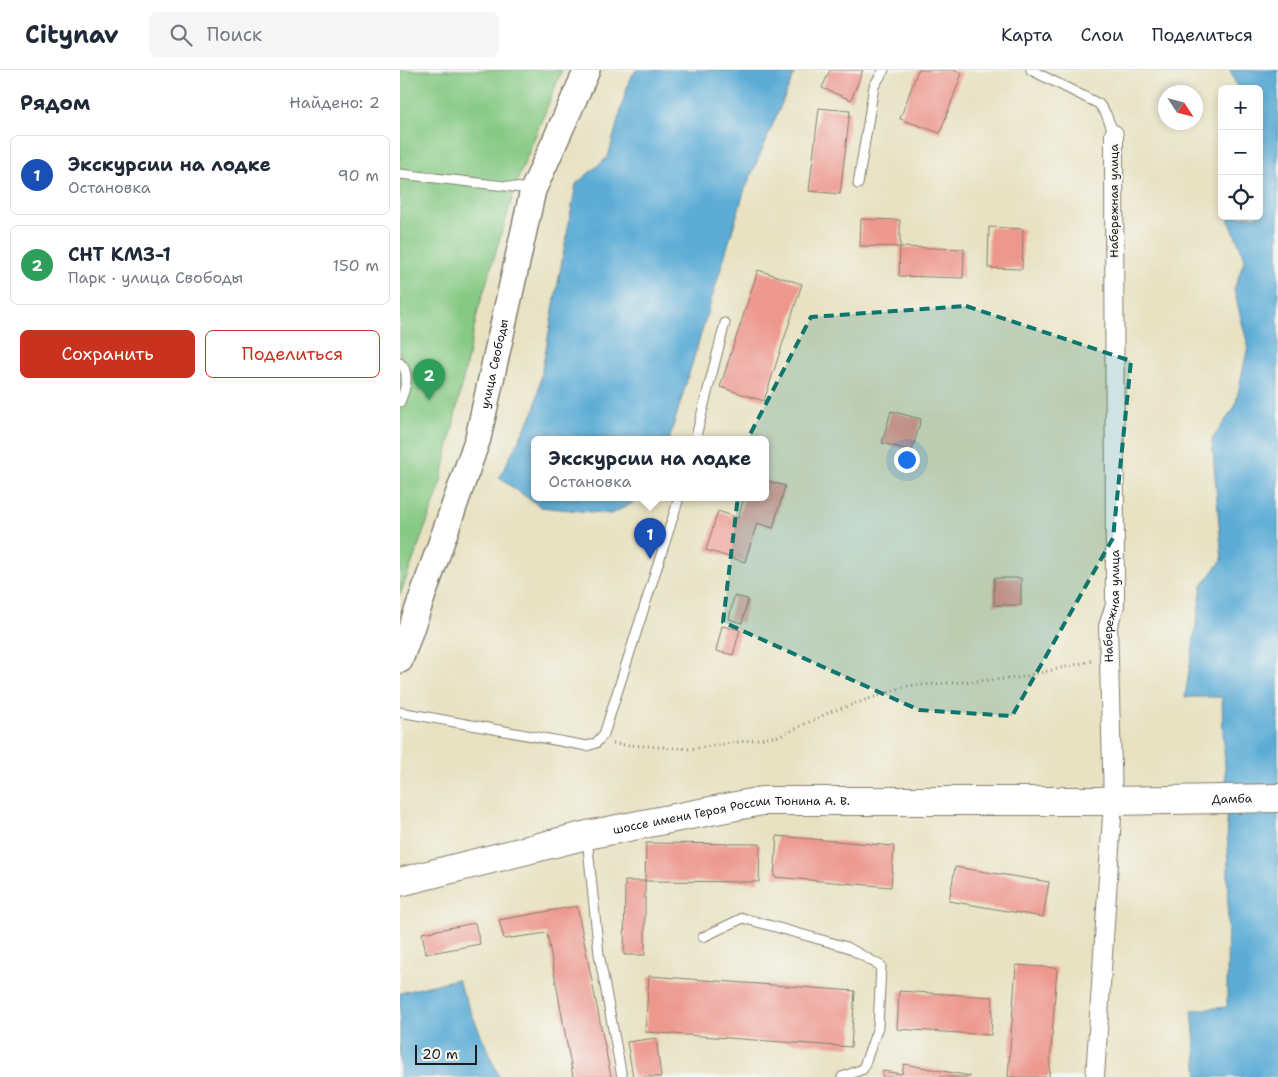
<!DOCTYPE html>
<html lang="ru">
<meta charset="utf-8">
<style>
:root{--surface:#fff;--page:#f6f6f7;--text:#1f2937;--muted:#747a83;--line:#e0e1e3;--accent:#c8321e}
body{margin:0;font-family:"Shantell Sans",sans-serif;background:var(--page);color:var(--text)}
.controls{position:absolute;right:15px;top:15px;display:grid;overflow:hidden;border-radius:8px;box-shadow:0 2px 8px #0003}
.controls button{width:45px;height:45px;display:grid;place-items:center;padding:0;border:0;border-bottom:1px solid var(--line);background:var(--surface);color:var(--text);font:25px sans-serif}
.compass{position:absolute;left:758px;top:15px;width:45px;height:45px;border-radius:50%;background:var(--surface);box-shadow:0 2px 8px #0003;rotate:126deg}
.scale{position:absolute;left:15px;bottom:12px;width:62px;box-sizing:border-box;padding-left:5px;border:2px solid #1c1c1c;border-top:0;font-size:14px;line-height:18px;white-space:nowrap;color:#1c1c1c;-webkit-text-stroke:4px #f6f6f2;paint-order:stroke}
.you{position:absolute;left:506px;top:389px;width:18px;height:18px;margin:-12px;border:4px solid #fff;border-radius:50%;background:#1a73e8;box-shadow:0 0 0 8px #1a73e833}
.badge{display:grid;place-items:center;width:32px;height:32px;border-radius:50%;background:var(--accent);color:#fff;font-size:16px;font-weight:700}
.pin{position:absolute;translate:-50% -41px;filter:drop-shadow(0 1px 2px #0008)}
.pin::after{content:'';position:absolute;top:26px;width:18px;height:15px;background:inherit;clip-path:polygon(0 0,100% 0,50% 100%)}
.popup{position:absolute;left:131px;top:366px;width:238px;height:65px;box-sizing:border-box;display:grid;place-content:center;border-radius:8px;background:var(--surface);filter:drop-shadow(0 1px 4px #0005);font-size:16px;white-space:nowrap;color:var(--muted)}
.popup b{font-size:19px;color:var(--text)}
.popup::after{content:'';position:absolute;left:50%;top:100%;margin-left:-10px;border:10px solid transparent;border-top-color:var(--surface)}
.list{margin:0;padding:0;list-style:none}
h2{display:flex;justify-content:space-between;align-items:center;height:65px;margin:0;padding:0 20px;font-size:21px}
h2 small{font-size:16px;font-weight:400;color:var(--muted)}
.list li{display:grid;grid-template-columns:32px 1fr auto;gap:15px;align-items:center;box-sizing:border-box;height:80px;margin:0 10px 10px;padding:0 10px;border:1px solid var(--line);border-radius:8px}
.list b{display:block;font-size:19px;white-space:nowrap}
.list p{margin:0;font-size:16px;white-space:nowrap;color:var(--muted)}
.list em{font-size:16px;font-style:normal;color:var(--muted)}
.actions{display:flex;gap:10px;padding:15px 20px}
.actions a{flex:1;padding:11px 0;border:1px solid var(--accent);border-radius:8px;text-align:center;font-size:18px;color:var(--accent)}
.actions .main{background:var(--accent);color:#fff}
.icon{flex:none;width:28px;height:28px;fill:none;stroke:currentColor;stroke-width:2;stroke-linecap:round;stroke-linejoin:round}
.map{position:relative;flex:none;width:878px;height:1007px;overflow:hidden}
header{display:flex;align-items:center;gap:30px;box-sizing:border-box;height:70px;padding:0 25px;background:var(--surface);border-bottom:1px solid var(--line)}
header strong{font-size:24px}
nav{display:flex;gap:28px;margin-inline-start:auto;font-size:18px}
.search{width:350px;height:45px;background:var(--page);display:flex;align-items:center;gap:12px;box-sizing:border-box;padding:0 18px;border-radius:8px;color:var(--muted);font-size:19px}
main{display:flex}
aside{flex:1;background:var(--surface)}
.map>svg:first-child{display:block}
.green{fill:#85c983;stroke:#507250}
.water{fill:#5bacd6;stroke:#3c6479}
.building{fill:#ed978d}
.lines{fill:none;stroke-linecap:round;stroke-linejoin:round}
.lane-casing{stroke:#827f6f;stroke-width:11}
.street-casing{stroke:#827f6f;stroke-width:20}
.secondary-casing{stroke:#827f6f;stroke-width:28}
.primary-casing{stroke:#827f6f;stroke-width:30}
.path{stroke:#827f6f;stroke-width:3;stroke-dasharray:1 4;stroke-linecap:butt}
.lane{stroke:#fff;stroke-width:9}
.street{stroke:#fff;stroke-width:18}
.secondary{stroke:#fff;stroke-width:25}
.primary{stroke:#fff;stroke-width:28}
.marked{fill:#0f766e;fill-opacity:0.2;stroke:#0f766e;stroke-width:4;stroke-dasharray:10 6;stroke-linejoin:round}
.labels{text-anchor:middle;stroke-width:4;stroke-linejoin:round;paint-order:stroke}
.street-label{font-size:12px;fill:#1c1c1c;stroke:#f6f6f2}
</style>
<header>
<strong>Citynav</strong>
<div class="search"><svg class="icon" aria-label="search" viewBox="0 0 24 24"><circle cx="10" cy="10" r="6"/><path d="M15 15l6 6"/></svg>Поиск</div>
<nav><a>Карта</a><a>Слои</a><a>Поделиться</a></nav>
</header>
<main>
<aside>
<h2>Рядом<small>Найдено: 2</small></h2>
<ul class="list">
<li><span class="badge" style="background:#1a4fb4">1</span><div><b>Экскурсии на лодке</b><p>Остановка</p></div><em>90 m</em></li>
<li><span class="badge" style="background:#2e9e5b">2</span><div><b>СНТ КМЗ-1</b><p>Парк · улица Свободы</p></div><em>150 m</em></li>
</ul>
<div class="actions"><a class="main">Сохранить</a><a>Поделиться</a></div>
</aside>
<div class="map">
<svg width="878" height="1007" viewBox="0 0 878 1007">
<rect width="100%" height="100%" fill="#f6f6f2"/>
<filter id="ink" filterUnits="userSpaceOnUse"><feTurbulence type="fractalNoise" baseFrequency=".02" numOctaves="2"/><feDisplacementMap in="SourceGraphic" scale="10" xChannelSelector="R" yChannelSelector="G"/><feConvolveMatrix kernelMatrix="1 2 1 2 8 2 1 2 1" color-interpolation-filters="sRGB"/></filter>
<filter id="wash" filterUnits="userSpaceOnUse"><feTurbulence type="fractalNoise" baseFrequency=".0096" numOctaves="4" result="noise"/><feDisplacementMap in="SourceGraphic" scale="20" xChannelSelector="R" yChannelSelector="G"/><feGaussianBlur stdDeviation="1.12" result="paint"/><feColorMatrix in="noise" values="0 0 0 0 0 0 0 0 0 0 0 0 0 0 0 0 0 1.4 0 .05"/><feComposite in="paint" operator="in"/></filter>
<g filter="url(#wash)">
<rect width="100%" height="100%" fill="#e8e2c2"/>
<path class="green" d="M 0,0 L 162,0 L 119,106 L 78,240 L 39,420 L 0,525 Z"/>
<path class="water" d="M 236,0 L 396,0 L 344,122 L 269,370 L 135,370 L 135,428 L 236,428 L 233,433 L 211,444 L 141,437 L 99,408 L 135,339 L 176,114 L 208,87 L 229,10 Z
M 830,0 L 878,0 L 878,1007 L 798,1007 L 792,940 L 827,937 C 827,874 829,812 827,749 C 827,708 822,668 822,627 L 785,627 L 802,516 L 822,490 L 812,369 L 835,337 L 848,276 L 834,220 L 845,188 L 827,146 L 859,146 L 859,19 L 838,19 Z
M 57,909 L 99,1007 L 0,1007 L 0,923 Z"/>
<g id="blocks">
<path class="building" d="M 430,0 L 463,0 L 451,30 L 422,18 Z
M 518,0 L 552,0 L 562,3 L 540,63 L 500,49 Z
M 419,38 L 450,41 L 440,124 L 409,121 Z
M 461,149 L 500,150 L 500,177 L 564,179 L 563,208 L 499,206 L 500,177 L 460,176 Z
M 589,157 L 623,159 L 622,199 L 588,198 Z
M 358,200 L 402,214 L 364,331 L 320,317 Z
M 491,341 L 521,349 L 512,381 L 482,373 Z
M 365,410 L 385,416 L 373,458 L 357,453 L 345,492 L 306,480 L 318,441 L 338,448 L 344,428 L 365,428 Z
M 594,508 L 621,508 L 621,535 L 594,535 Z
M 334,526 L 348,529 L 342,553 L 329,549 Z
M 322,556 L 340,560 L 333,585 L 316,581 Z
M 377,766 L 494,776 L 491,817 L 374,807 Z
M 246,773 L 360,774 L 359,812 L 245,811 Z
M 555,797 L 649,812 L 643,847 L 549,831 Z
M 225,811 L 245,811 L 245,885 L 224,885 Z
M 177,836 L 211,1007 L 173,1007 L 147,863 L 104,869 L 99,850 Z
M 75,853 L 80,874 L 26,884 L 22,863 Z
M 616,895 L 657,898 L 649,1007 L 608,1007 Z
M 249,906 L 455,921 L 451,977 L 245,962 Z
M 499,921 L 593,927 L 591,965 L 497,959 Z
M 256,968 L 261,1007 L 233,1007 L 227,972 Z
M 504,994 L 570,1006 L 570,1007 L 482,1007 L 483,1001 L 502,1004 Z"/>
</g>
</g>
<g filter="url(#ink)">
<use href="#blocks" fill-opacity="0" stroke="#827f6f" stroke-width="1"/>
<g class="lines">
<g class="lane-casing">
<path id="lane" d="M 631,0 L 699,34 L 706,44 L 714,64
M 0,104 L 131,119
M 458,114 L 474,16 L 484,0
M 0,293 C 11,303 5,320 0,332
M 295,370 L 325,253
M 0,642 L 187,676 L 196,673 L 204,664 L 279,428
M 187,768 L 199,884 L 222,1007
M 303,867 L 343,848 L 447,877 L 481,896 L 478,957 L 463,999 L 442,1007"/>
</g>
<g class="street-casing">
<g id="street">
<path id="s1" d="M 695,1007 L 713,731 L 708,556 L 715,535 L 714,64"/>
</g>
</g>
<g class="secondary-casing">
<g id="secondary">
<path id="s2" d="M 0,590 L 78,368 L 133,120 L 187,0"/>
</g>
</g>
<g class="primary-casing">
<g id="primary">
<path id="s3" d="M 0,812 L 187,765 L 362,731 L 713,731 L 878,728"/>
</g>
</g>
<path class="path" d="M 213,674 L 290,679 L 380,666 L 430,642 L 507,616 L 618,608 L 691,591"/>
<use href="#lane" class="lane"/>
<use href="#street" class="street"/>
<use href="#secondary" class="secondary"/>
<use href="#primary" class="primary"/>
</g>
</g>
<path class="marked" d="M 566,236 L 731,291 L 713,468 L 612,646 L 519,640 L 323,552 L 344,376 L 411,247 Z"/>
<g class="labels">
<g class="street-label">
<text transform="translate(714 131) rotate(-90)" y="4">Набережная улица</text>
<text dy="4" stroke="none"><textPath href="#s2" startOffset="311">улица Свободы</textPath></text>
<text dy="4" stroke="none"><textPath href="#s1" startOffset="472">Набережная улица</textPath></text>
<text dy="4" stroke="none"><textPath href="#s3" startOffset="841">Дамба</textPath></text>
<text dy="4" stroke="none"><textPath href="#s3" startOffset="339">шоссе имени Героя России Тюнина А. В.</textPath></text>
</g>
</g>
</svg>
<div class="controls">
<button>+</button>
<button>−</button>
<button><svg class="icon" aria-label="locate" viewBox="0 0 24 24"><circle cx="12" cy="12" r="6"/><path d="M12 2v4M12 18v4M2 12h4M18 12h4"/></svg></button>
</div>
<svg class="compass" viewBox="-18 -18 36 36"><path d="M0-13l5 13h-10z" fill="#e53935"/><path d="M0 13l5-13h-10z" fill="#747a83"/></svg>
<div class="scale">20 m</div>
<div class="you"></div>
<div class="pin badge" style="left:250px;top:489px;background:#1a4fb4">1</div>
<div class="popup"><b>Экскурсии на лодке</b>Остановка</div>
<div class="pin badge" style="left:29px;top:330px;background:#2e9e5b">2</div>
</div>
</main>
